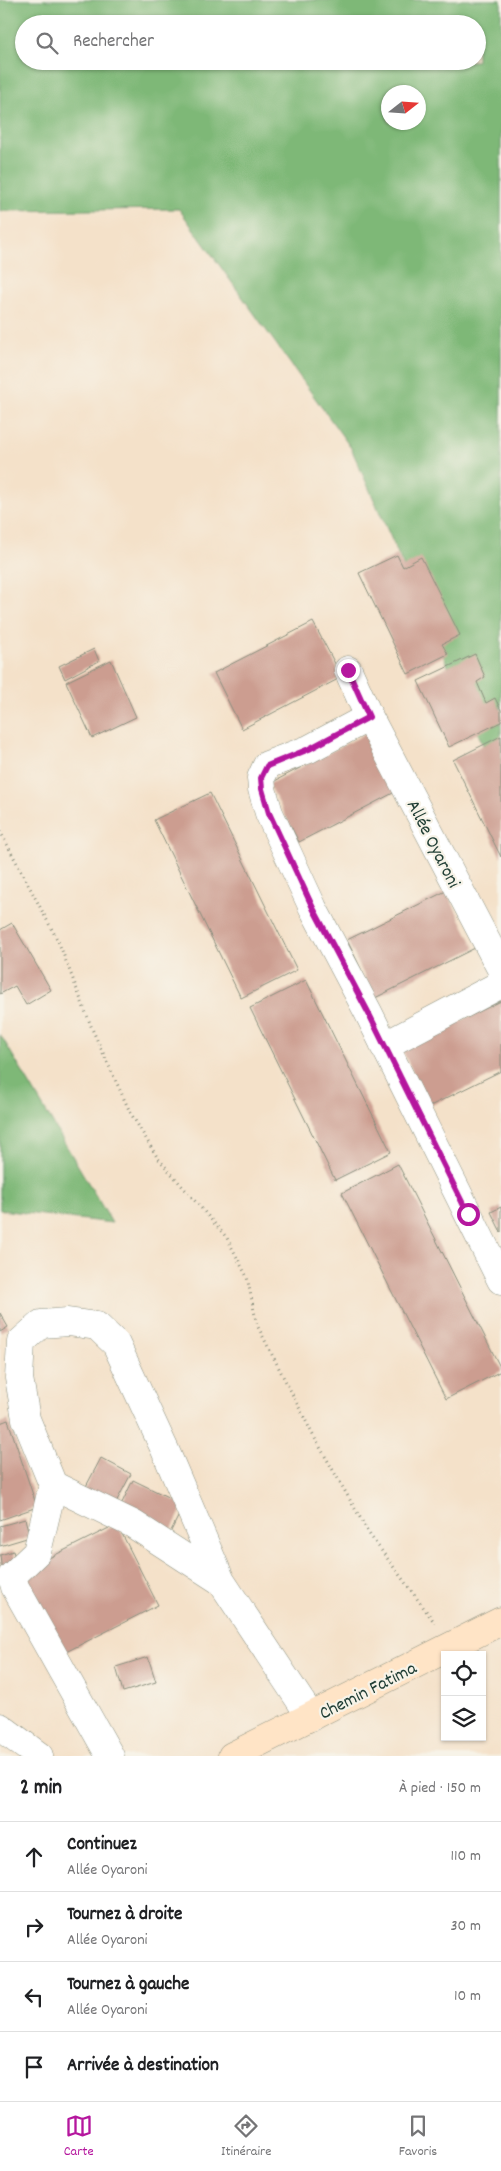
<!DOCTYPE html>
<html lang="fr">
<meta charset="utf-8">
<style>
:root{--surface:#fff;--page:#f2f2f2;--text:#202124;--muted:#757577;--line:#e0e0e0;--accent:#b5179e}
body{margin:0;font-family:Dekko,sans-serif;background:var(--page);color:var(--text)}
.controls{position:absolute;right:15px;bottom:15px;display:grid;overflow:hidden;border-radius:0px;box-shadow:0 1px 4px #0004}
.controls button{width:45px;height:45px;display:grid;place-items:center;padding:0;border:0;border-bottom:1px solid var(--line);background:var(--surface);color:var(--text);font:25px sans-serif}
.compass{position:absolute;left:381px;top:85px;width:45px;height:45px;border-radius:50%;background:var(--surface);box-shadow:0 1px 4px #0004;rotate:73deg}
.stop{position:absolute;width:15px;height:15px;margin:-11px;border:4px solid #b5179e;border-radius:50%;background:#fff}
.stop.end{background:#b5179e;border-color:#fff;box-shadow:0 1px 5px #0008}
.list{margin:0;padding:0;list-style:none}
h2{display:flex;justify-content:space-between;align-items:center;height:65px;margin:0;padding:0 20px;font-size:21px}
h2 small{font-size:16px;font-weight:400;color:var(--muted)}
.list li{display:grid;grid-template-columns:32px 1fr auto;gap:15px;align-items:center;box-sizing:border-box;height:70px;padding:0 20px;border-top:1px solid var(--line)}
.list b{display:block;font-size:19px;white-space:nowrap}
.list p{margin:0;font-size:16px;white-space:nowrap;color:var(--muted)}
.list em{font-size:16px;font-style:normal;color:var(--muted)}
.icon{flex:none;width:28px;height:28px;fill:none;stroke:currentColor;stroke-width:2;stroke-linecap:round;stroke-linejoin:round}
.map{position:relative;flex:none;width:501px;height:1756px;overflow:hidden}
.search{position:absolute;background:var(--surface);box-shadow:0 1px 4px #0004;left:15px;right:15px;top:15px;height:55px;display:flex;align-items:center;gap:12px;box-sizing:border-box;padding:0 18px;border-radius:28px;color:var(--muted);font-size:19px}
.sheet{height:345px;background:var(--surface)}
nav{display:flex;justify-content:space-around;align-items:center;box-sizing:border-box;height:70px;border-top:1px solid var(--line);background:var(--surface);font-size:14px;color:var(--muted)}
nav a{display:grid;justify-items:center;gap:2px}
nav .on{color:var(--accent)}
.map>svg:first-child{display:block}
.forest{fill:#7eb877;stroke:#4e7a56;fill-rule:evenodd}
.building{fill:#cc9d90}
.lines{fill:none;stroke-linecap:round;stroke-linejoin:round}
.street-casing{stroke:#8a8f7e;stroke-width:29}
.secondary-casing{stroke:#8a8f7e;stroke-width:29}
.path{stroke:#8a8f7e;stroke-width:3;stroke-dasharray:1 4;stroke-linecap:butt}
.street{stroke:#fff;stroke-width:28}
.secondary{stroke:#ffe4c6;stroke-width:28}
.route{stroke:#b5179e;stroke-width:6}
.labels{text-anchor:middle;stroke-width:4.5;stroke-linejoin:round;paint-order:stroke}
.street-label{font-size:19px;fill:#1f3d34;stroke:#f7f3e8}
</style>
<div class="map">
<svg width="501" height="1756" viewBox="0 0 501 1756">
<rect width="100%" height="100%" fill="#f7f3e8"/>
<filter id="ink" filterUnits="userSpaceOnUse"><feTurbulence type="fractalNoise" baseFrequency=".02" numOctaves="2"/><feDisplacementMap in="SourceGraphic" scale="10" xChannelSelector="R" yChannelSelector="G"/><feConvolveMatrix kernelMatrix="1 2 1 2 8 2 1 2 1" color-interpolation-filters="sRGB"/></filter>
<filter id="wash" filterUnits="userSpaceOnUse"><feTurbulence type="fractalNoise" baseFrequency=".0096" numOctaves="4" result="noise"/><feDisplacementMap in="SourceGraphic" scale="20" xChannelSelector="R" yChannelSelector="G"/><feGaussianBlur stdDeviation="1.12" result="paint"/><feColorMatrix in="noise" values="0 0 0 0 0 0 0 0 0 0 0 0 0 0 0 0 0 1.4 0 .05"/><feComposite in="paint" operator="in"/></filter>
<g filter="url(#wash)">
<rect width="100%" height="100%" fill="#f4e1c9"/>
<path class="forest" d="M 0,0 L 501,0 L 501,785 L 351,448 L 179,209 L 0,211 ZM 24,24 L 477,24 L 477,61 L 24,61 ZM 388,92 L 418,92 L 418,122 L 388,122 Z
M 0,1034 L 112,1223 L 0,1210 Z"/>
<g id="blocks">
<path class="building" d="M 397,555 L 403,567 L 421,557 L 460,635 L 442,644 L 448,654 L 408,674 L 359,573 Z
M 313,622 L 342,677 L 242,729 L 214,673 Z
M 94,649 L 99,661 L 65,679 L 59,666 Z
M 475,654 L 485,677 L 477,682 L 486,703 L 495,698 L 501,710 L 501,722 L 449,747 L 418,681 Z
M 111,660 L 136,717 L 92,738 L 66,682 Z
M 367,733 L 397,791 L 299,842 L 269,784 Z
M 501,736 L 501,857 L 453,760 Z
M 210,793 L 297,970 L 241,998 L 154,820 Z
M 446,891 L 475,948 L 375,998 L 347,940 Z
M 12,923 L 51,990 L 26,1005 L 15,986 L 0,994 L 0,930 Z
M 306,980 L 391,1152 L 335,1180 L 250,1008 Z
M 501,1001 L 501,1071 L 430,1106 L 402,1050 Z
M 398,1164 L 501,1369 L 501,1371 L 446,1399 L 342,1193 Z
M 501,1207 L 501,1232 L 491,1212 Z
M 0,1313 L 8,1327 L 0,1332 Z
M 8,1420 L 37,1507 L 0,1520 L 0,1423 Z
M 101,1458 L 131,1474 L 113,1508 L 83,1492 Z
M 133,1480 L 184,1505 L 170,1533 L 120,1507 Z
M 25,1519 L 30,1537 L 0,1546 L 0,1526 Z
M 117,1524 L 158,1605 L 60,1655 L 19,1573 Z
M 13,1551 L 18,1567 L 2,1573 L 0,1555 Z
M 148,1657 L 156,1682 L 123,1692 L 116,1667 Z"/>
</g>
</g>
<g filter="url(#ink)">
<use href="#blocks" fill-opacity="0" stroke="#8a8f7e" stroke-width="1"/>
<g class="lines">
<g class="street-casing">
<path id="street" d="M 348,670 L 369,717 L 501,969
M 369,717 L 309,749 L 267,765 L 261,778 L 262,789 L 269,813 L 313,908 L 368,1012 L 501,1280
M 384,1046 L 501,984
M 53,1485 L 37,1552 L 12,1576 L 15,1587 L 110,1756
M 221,1581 L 133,1524 L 53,1485 L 26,1419 L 19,1378 L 21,1342 L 41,1324 L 68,1322 L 97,1326 L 116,1344 L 165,1450 L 221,1581 L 311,1717
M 0,1727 L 39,1756"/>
</g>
<g class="secondary-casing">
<path id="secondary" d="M 232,1756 L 501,1621"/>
</g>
<path class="path" d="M 0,831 L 59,943 L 93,1031 L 130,1112 L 157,1157 L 227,1238 L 247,1277 L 257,1325 L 313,1435 L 370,1535 L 435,1623"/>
<use href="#street" class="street"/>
<use href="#secondary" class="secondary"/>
</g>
</g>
<g class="lines" filter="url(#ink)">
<path class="route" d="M 348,670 L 369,717 L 309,749 L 267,766 L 261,778 L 262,789 L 269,813 L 313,908 L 368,1012 L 468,1214"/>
</g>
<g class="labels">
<g class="street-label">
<text transform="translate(435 843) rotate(63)" y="7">Allée Oyaroni</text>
<text transform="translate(367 1689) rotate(-27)" y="7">Chemin Fatima</text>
</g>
</g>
</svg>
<div class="controls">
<button><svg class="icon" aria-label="locate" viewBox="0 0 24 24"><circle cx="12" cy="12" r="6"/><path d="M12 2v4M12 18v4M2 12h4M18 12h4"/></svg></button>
<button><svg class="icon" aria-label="layers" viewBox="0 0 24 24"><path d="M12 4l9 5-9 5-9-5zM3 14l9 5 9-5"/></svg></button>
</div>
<svg class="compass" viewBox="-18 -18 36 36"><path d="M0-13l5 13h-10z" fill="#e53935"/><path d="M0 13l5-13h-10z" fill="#757577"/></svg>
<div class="stop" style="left:468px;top:1214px"></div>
<div class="stop end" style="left:348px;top:670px"></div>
<div class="search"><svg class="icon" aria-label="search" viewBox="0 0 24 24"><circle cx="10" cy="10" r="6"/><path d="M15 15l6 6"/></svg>Rechercher</div>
</div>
<section class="sheet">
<h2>2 min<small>À pied · 150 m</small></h2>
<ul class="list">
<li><svg class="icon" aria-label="ahead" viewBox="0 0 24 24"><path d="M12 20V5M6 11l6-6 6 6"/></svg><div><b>Continuez</b><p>Allée Oyaroni</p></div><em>110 m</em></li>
<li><svg class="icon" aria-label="right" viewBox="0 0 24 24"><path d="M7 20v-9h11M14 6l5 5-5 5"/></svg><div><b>Tournez à droite</b><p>Allée Oyaroni</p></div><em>30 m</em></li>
<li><svg class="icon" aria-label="left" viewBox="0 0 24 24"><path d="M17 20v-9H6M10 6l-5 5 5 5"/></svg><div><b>Tournez à gauche</b><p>Allée Oyaroni</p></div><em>10 m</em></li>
<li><svg class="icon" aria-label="arrive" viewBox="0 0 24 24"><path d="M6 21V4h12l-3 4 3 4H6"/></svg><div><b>Arrivée à destination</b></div></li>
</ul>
</section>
<nav>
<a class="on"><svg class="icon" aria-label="map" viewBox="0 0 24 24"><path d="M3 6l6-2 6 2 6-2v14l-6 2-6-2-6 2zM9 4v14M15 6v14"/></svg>Carte</a>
<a><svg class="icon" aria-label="directions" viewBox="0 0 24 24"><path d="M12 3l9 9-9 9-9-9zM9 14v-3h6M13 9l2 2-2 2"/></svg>Itinéraire</a>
<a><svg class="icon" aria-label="saved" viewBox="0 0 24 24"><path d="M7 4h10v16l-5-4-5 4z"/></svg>Favoris</a>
</nav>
